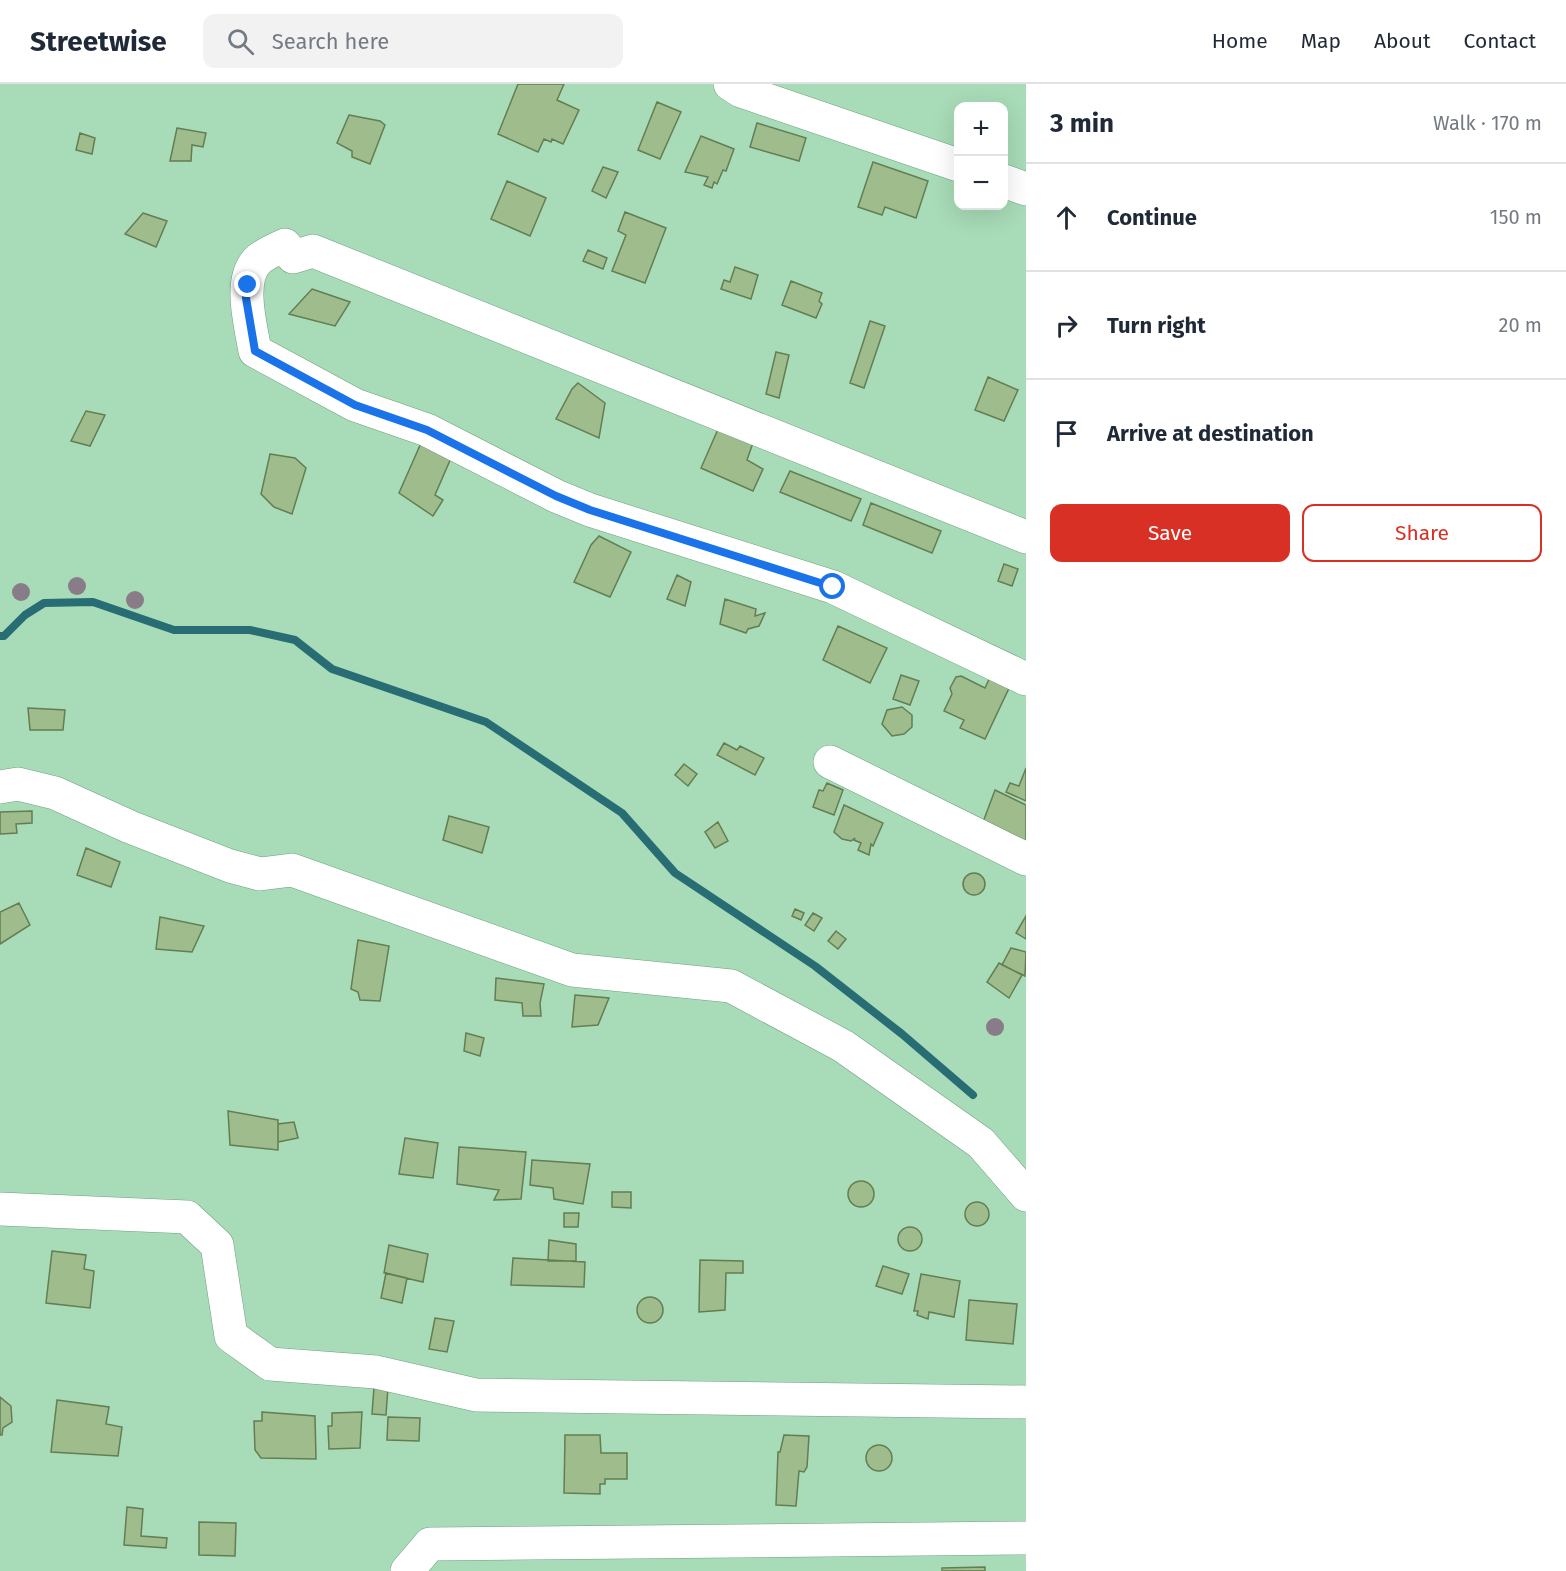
<!DOCTYPE html>
<meta charset="utf-8">
<style>
:root{--surface:#fff;--page:#f2f2f3;--text:#1f2937;--muted:#747a83;--line:#e0e1e3;--accent:#d93025}
body{margin:0;font-family:"Fira Sans",sans-serif;background:var(--page);color:var(--text)}
.controls{position:absolute;right:18px;top:18px;display:grid;overflow:hidden;border-radius:12px;box-shadow:0 6px 24px #0002}
.controls button{width:54px;height:54px;display:grid;place-items:center;padding:0;border:0;border-bottom:2px solid var(--line);background:var(--surface);color:var(--text);font:30px sans-serif}
.stop{position:absolute;width:18px;height:18px;margin:-14px;border:4px solid #1a73e8;border-radius:50%;background:#fff}
.stop.end{background:#1a73e8;border-color:#fff;box-shadow:0 2px 6px #0008}
.list{margin:0;padding:0;list-style:none}
h2{display:flex;justify-content:space-between;align-items:center;height:78px;margin:0;padding:0 24px;font-size:26px}
h2 small{font-size:20px;font-weight:400;color:var(--muted)}
.list li{display:grid;grid-template-columns:39px 1fr auto;gap:18px;align-items:center;box-sizing:border-box;height:108px;padding:0 24px;border-top:2px solid var(--line)}
.list b{display:block;font-size:22px;white-space:nowrap}
.list em{font-size:20px;font-style:normal;color:var(--muted)}
.actions{display:flex;gap:12px;padding:18px 24px}
.actions a{flex:1;padding:14px 0;border:2px solid var(--accent);border-radius:12px;text-align:center;font-size:21px;color:var(--accent)}
.actions .main{background:var(--accent);color:#fff}
.icon{flex:none;width:33px;height:33px;fill:none;stroke:currentColor;stroke-width:2;stroke-linecap:round;stroke-linejoin:round}
.map{position:relative;flex:none;width:1026px;height:1487px;overflow:hidden}
header{display:flex;align-items:center;gap:36px;box-sizing:border-box;height:84px;padding:0 30px;background:var(--surface);border-bottom:2px solid var(--line)}
header strong{font-size:28px}
nav{display:flex;gap:33px;margin-inline-start:auto;font-size:21px}
.search{width:420px;height:54px;background:var(--page);display:flex;align-items:center;gap:15px;box-sizing:border-box;padding:0 21px;border-radius:12px;color:var(--muted);font-size:22px}
main{display:flex}
aside{flex:1;background:var(--surface)}
.map>svg:first-child{display:block}
.lines{fill:none;stroke-linecap:round;stroke-linejoin:round}
.stream{stroke:#286c74;stroke-width:8}
.building{fill:#9fbc8d;stroke:#637e52;stroke-width:1.5}
.street-casing{stroke:#6fa07e;stroke-width:34}
.street{stroke:#fff;stroke-width:33}
.tree{fill:#887c89}
.route{stroke:#1a73e8;stroke-width:8}
</style>
<header>
<strong>Streetwise</strong>
<div class="search"><svg class="icon" aria-label="search" viewBox="0 0 24 24"><circle cx="10" cy="10" r="6"/><path d="M15 15l6 6"/></svg>Search here</div>
<nav><a>Home</a><a>Map</a><a>About</a><a>Contact</a></nav>
</header>
<main>
<div class="map">
<svg width="1026" height="1487" viewBox="0 0 1026 1487">
<rect width="100%" height="100%" fill="#a8dbb7"/>
<g class="lines">
<path class="stream" d="M 0,552 L 4,552 L 25,531 L 44,519 L 93,518 L 174,546 L 250,546 L 295,556 L 332,585 L 486,638 L 622,729 L 675,789 L 815,882 L 902,950 L 973,1011"/>
</g>
<path class="building" d="M 518,0 L 564,0 L 557,16 L 579,26 L 563,60 L 552,55 L 551,58 L 544,55 L 538,68 L 498,50 Z
M 657,18 L 681,28 L 660,75 L 638,66 Z
M 349,31 L 380,37 L 385,41 L 370,80 L 352,73 L 352,67 L 337,59 Z
M 757,39 L 806,54 L 799,77 L 750,63 Z
M 177,44 L 206,49 L 203,63 L 192,61 L 191,77 L 170,77 Z
M 80,49 L 95,54 L 92,70 L 76,66 Z
M 701,52 L 734,65 L 726,87 L 723,86 L 717,100 L 714,98 L 712,104 L 704,101 L 708,93 L 685,88 Z
M 873,78 L 928,97 L 916,134 L 885,123 L 882,131 L 858,123 Z
M 603,83 L 618,88 L 606,114 L 592,107 Z
M 507,97 L 546,114 L 530,152 L 491,135 Z
M 625,128 L 666,144 L 645,199 L 612,187 L 626,151 L 618,147 Z
M 143,129 L 167,137 L 156,163 L 125,150 Z
M 588,166 L 607,174 L 603,185 L 583,177 Z
M 735,183 L 758,191 L 751,215 L 721,205 L 724,196 L 730,198 Z
M 791,197 L 822,209 L 819,217 L 822,220 L 816,234 L 782,221 Z
M 312,205 L 350,218 L 335,242 L 289,230 Z
M 870,237 L 885,242 L 864,304 L 850,299 Z
M 776,268 L 789,271 L 779,314 L 766,310 Z
M 988,293 L 1018,306 L 1004,337 L 975,326 Z
M 578,299 L 605,319 L 599,354 L 556,335 L 572,305 Z
M 86,327 L 105,331 L 90,362 L 71,357 Z
M 719,343 L 754,356 L 747,376 L 763,385 L 753,407 L 701,384 Z
M 421,359 L 451,374 L 435,411 L 443,416 L 433,432 L 399,409 Z
M 270,370 L 295,374 L 306,384 L 292,430 L 274,423 L 261,410 Z
M 790,387 L 861,415 L 851,437 L 780,408 Z
M 871,419 L 941,447 L 932,469 L 863,441 Z
M 599,452 L 631,468 L 610,513 L 574,498 L 591,461 Z
M 1004,480 L 1018,485 L 1012,502 L 998,497 Z
M 677,491 L 691,498 L 685,522 L 667,515 Z
M 725,515 L 756,525 L 755,532 L 765,529 L 759,542 L 748,545 L 746,549 L 720,540 Z
M 838,542 L 887,564 L 870,599 L 823,576 Z
M 901,591 L 919,597 L 910,621 L 893,615 Z
M 961,592 L 985,604 L 990,593 L 1010,602 L 985,655 L 960,644 L 964,636 L 944,627 L 952,610 L 950,604 L 956,593 Z
M 902,623 L 912,631 L 912,643 L 904,650 L 892,652 L 882,640 L 887,626 Z
M 28,624 L 65,626 L 63,646 L 30,646 Z
M 724,659 L 737,666 L 740,662 L 764,674 L 755,691 L 717,671 Z
M 684,680 L 697,690 L 688,702 L 675,691 Z
M 1026,684 L 1026,717 L 1006,708 L 1010,699 L 1019,702 Z
M 827,699 L 843,706 L 834,731 L 813,723 L 819,706 L 823,707 Z
M 995,706 L 1026,721 L 1026,757 L 983,738 Z
M 844,721 L 883,739 L 873,762 L 871,760 L 869,771 L 858,766 L 861,759 L 854,756 L 855,754 L 851,757 L 842,755 L 834,748 Z
M 32,727 L 32,739 L 16,740 L 17,749 L 0,750 L 0,728 Z
M 449,732 L 489,743 L 482,769 L 443,756 Z
M 718,738 L 728,757 L 715,764 L 705,748 Z
M 86,764 L 120,778 L 111,803 L 77,791 Z
M963 800a11 11 0 1 1 22 0a11 11 0 1 1-22 0Z
M 19,819 L 30,841 L 0,860 L 0,828 Z
M 795,825 L 804,829 L 801,836 L 792,832 Z
M 813,829 L 822,834 L 814,847 L 805,841 Z
M 1026,832 L 1026,855 L 1016,849 Z
M 160,833 L 204,842 L 192,868 L 156,865 Z
M 836,847 L 846,855 L 838,865 L 828,857 Z
M 358,856 L 389,862 L 380,917 L 360,916 L 358,908 L 351,905 Z
M 1011,864 L 1026,868 L 1025,892 L 1002,881 Z
M 999,879 L 1022,891 L 1009,914 L 987,898 Z
M 496,894 L 544,900 L 540,919 L 541,932 L 523,932 L 522,919 L 495,916 Z
M 575,911 L 609,914 L 598,941 L 572,943 Z
M 466,949 L 484,954 L 480,972 L 464,967 Z
M 228,1027 L 278,1036 L 278,1066 L 230,1061 Z
M 294,1038 L 298,1054 L 278,1058 L 278,1040 Z
M 405,1054 L 438,1059 L 433,1094 L 399,1090 Z
M 459,1063 L 526,1068 L 521,1115 L 494,1116 L 499,1106 L 457,1100 Z
M 532,1076 L 590,1080 L 583,1120 L 554,1115 L 553,1104 L 530,1101 Z
M848 1110a13 13 0 1 1 26 0a13 13 0 1 1-26 0Z
M 612,1108 L 631,1108 L 631,1124 L 612,1123 Z
M965 1130a12 12 0 1 1 24 0a12 12 0 1 1-24 0Z
M 564,1129 L 579,1129 L 578,1143 L 564,1143 Z
M898 1155a12 12 0 1 1 24 0a12 12 0 1 1-24 0Z
M 549,1156 L 576,1160 L 576,1177 L 548,1177 Z
M 389,1161 L 428,1170 L 423,1198 L 384,1189 Z
M 52,1167 L 86,1171 L 84,1185 L 94,1187 L 90,1224 L 46,1219 Z
M 513,1174 L 585,1178 L 584,1203 L 511,1201 Z
M 700,1176 L 743,1177 L 743,1189 L 726,1189 L 725,1226 L 699,1228 Z
M 883,1182 L 909,1190 L 902,1210 L 876,1202 Z
M 386,1189 L 407,1194 L 402,1219 L 381,1214 Z
M 921,1190 L 960,1197 L 954,1233 L 929,1228 L 928,1235 L 917,1231 L 918,1227 L 914,1227 Z
M637 1226a13 13 0 1 1 26 0a13 13 0 1 1-26 0Z
M 969,1216 L 1017,1220 L 1013,1260 L 966,1256 Z
M 435,1234 L 454,1237 L 447,1268 L 429,1265 Z
M 374,1303 L 388,1303 L 386,1331 L 372,1330 Z
M 0,1313 L 11,1322 L 12,1338 L 3,1344 L 2,1351 L 0,1351 Z
M 57,1316 L 109,1323 L 106,1340 L 122,1343 L 118,1372 L 51,1368 Z
M 262,1328 L 315,1332 L 316,1375 L 261,1374 L 255,1366 L 254,1337 L 262,1337 Z
M 362,1328 L 360,1364 L 329,1365 L 328,1342 L 332,1342 L 332,1329 Z
M 388,1333 L 420,1334 L 419,1357 L 387,1356 Z
M 565,1351 L 600,1351 L 601,1369 L 627,1369 L 627,1395 L 605,1395 L 605,1400 L 600,1400 L 600,1410 L 564,1409 Z
M 784,1351 L 809,1352 L 807,1383 L 804,1388 L 799,1387 L 796,1422 L 776,1421 L 778,1368 L 780,1368 Z
M866 1374a13 13 0 1 1 26 0a13 13 0 1 1-26 0Z
M 127,1423 L 143,1425 L 141,1452 L 167,1454 L 166,1464 L 124,1461 Z
M 199,1438 L 236,1439 L 235,1472 L 199,1471 Z
M 985,1483 L 985,1487 L 942,1487 L 942,1484 Z"/>
<g class="lines">
<g class="street-casing">
<path id="street" d="M 730,0 L 741,7 L 958,81
M 1004,97 L 1026,105
M 1026,453 L 313,167 L 293,173 L 285,161 C 276,165 267,169 259,175 C 237,194 251,242 255,267 L 355,321 L 427,346 L 556,412 L 590,426 L 833,503 L 1026,595
M 830,678 L 1026,775
M 0,703 L 18,700 L 55,709 L 130,743 L 230,782 L 260,790 L 292,786 L 572,886 L 731,902 L 843,962 L 981,1059 L 1026,1111
M 0,1125 L 187,1133 L 217,1161 L 231,1252 L 270,1280 L 376,1288 L 476,1311 L 1026,1318
M 407,1487 L 430,1460 L 1026,1454"/>
</g>
<use href="#street" class="street"/>
</g>
<g class="tree">
<circle cx="77" cy="502" r="9"/>
<circle cx="21" cy="508" r="9"/>
<circle cx="135" cy="516" r="9"/>
<circle cx="995" cy="943" r="9"/>
</g>
<g class="lines">
<path class="route" d="M 248,201 L 246,214 L 255,267 L 355,321 L 427,346 L 556,412 L 590,426 L 833,503"/>
</g>
</svg>
<div class="controls">
<button>+</button>
<button>−</button>
</div>
<div class="stop" style="left:833px;top:503px"></div>
<div class="stop end" style="left:248px;top:201px"></div>
</div>
<aside>
<h2>3 min<small>Walk · 170 m</small></h2>
<ul class="list">
<li><svg class="icon" aria-label="ahead" viewBox="0 0 24 24"><path d="M12 20V5M6 11l6-6 6 6"/></svg><div><b>Continue</b></div><em>150 m</em></li>
<li><svg class="icon" aria-label="right" viewBox="0 0 24 24"><path d="M7 20v-9h11M14 6l5 5-5 5"/></svg><div><b>Turn right</b></div><em>20 m</em></li>
<li><svg class="icon" aria-label="arrive" viewBox="0 0 24 24"><path d="M6 21V4h12l-3 4 3 4H6"/></svg><div><b>Arrive at destination</b></div></li>
</ul>
<div class="actions"><a class="main">Save</a><a>Share</a></div>
</aside>
</main>
